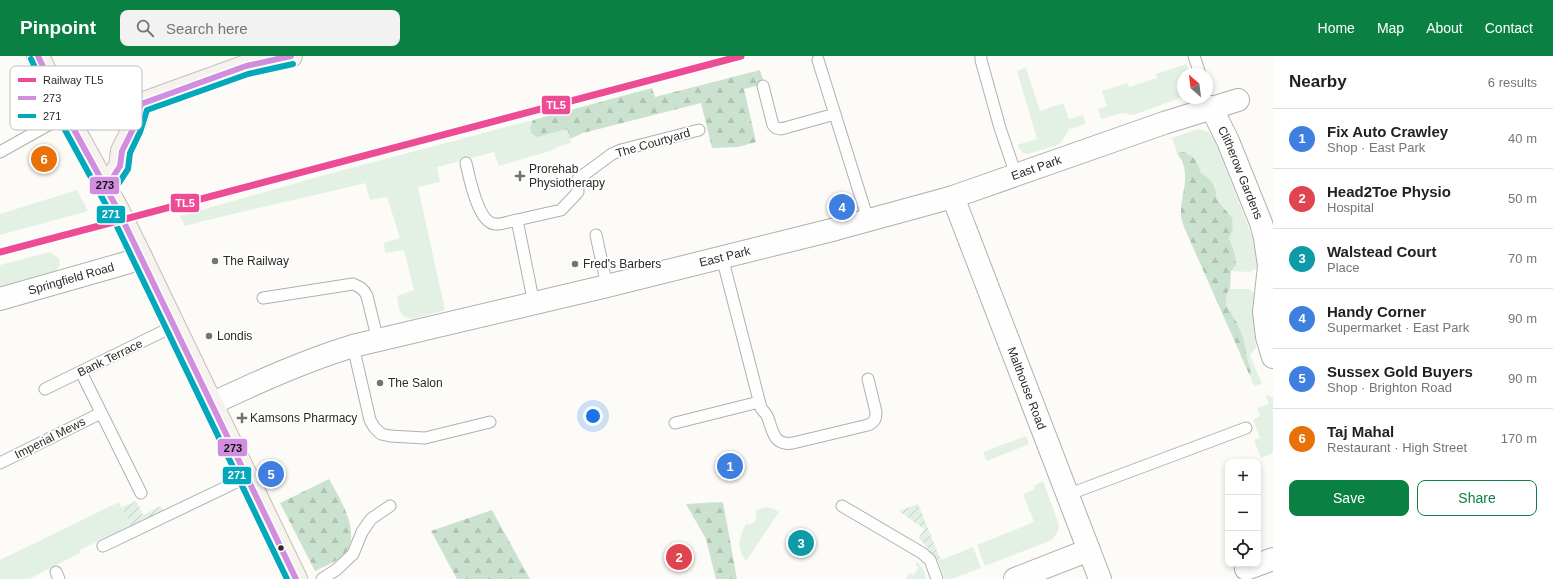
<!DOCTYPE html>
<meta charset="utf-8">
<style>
:root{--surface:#fff;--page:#f2f2f2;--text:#202124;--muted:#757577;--line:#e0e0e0;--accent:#0b8043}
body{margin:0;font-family:Helvetica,sans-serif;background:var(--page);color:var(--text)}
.controls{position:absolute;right:12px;bottom:12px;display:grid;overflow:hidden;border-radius:8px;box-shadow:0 2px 6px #0003}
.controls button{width:36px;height:36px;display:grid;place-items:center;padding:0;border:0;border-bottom:1px solid var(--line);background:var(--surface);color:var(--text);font:20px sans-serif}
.compass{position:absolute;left:1177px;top:12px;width:36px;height:36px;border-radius:50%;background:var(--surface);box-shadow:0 2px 6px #0003;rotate:332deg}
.you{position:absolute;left:593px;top:360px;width:14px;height:14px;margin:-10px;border:3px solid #fff;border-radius:50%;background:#1a73e8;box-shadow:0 0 0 6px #1a73e833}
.badge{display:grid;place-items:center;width:26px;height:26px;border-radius:50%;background:var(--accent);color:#fff;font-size:13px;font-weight:700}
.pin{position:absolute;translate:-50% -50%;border:2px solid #fff;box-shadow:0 1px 4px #0006}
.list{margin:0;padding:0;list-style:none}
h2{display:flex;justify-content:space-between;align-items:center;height:52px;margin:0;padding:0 16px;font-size:17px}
h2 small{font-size:13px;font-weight:400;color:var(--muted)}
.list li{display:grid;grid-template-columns:26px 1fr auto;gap:12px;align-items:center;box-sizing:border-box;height:60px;padding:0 16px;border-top:1px solid var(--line)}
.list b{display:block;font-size:15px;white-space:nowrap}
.list p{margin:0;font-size:13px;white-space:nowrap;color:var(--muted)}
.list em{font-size:13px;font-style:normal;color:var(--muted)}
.actions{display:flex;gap:8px;padding:12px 16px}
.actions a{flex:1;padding:9px 0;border:1px solid var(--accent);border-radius:8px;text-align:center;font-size:14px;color:var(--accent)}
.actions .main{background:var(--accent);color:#fff}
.icon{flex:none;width:22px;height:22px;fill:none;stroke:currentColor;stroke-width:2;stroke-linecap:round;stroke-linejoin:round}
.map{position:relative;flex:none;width:1273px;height:523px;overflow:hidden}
header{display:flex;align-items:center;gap:24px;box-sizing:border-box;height:56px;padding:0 20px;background:var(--accent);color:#fff}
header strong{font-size:19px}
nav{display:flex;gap:22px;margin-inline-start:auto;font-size:14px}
.search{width:280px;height:36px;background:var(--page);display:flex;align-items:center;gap:10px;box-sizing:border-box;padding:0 14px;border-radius:8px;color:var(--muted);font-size:15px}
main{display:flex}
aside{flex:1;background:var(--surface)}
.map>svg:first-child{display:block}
.grass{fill:#e2f1e4}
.forest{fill:url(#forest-firs)}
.garden{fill:url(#garden-furrows)}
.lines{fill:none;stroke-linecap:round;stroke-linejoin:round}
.service-casing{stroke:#b0b0ad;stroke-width:13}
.minor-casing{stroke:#b0b0ad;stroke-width:24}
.primary-casing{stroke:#c6bdb7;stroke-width:24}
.service{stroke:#fffefe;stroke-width:11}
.minor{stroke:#fffefe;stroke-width:22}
.primary{stroke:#f6f2ee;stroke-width:22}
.bus-1-casing{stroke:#fff;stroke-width:9}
.bus-2-casing{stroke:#fff;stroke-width:9}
.bus-1{stroke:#d18ede;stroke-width:6}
.bus-2{stroke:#03a8ba;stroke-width:6}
.rail-1-casing{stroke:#fff;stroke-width:10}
.rail-1{stroke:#ee4b95;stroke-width:7}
.poi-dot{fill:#747471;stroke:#fff;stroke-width:1.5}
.bus-dot{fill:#2b2b29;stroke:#fff;stroke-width:1.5}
.labels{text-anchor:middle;stroke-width:3.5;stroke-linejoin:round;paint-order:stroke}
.street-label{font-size:12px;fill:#2b2b29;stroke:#fff}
.poi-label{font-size:12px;fill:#2b2b29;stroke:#fff;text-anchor:start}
.key{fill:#fff;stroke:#bfbfbf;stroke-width:1}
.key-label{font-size:11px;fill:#2b2b29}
.line-badge{stroke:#fff;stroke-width:1.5}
.badge-label{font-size:11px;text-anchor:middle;font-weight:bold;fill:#fff}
.pale-badge-label{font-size:11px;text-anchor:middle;font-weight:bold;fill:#111}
</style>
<header>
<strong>Pinpoint</strong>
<div class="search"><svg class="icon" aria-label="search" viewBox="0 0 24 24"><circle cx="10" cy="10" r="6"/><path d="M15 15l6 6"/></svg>Search here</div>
<nav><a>Home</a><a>Map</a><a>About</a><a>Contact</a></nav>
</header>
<main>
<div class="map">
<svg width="1273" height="523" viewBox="0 0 1273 523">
<defs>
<pattern id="forest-firs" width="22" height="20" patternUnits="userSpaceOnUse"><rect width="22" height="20" fill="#cce2d0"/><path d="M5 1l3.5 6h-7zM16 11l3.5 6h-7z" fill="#afc2b3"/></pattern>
<pattern id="garden-furrows" width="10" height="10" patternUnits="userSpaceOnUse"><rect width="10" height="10" fill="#e2f1e4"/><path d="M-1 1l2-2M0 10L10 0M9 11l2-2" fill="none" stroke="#c2cfc4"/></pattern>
</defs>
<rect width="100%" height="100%" fill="#fcfbf7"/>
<path class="grass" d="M 1186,8 L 1190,18 L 1183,18 L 1183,41 L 1133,59 L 1122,57 L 1101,63 L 1098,53 L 1107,50 L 1102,35 L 1128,27 L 1129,31 L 1157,22 L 1156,18 Z
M 1026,12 L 1040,55 L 1063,47 L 1069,63 L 1083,59 L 1086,68 L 1069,73 L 1062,85 L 1058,89 L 1028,98 L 1023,97 L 1017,89 L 1037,83 L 1017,15 Z
M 533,64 L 530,72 L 567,73 L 571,87 L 557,91 L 550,95 L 499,110 L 494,96 L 437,111 L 440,126 L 418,131 L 445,254 L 412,263 L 403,260 L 399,253 L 397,240 L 414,234 L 404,194 L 385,197 L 384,187 L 400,182 L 387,141 L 370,144 L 365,127 C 305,142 245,154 185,170 L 180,160 L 321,120 Z
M 1198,73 L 1209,76 L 1215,85 L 1251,178 L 1256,191 L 1259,211 L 1249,216 L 1231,215 L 1235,198 L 1229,182 L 1233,173 L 1225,152 L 1216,142 C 1216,132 1209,122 1201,117 L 1197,106 L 1184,96 L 1177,97 L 1172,82 Z
M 77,134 L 88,155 L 0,179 L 0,158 Z
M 50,196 L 59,202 L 60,209 L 56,217 L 0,233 L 0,209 Z
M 1230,233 L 1249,233 L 1255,238 L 1253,262 L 1256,291 L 1250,300 L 1262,328 L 1254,330 L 1250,320 L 1251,314 L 1247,302 L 1244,284 L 1237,267 L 1226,249 L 1227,237 Z
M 1266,339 L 1273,341 L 1273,397 L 1261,402 L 1254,384 L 1260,382 L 1253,364 L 1260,360 L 1257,352 L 1269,348 Z
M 1026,380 L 1029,388 L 987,405 L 983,396 Z
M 1043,425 L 1059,469 L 1058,475 L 1052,484 L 985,510 L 977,489 L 1034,466 L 1023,438 L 1035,433 L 1034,430 Z
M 119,446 L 131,470 L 80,494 L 80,497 L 29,523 L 0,523 L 0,504 Z
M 765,451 L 772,452 L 779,456 L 746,505 C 736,493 739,480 746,468 C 755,470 758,462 755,455 Z
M 973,491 L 981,512 L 951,523 L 945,523 L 937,503 L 940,502 L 941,504 Z
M 917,506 L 924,514 L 926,523 L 906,523 L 910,517 L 914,519 L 919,511 L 915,509 Z"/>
<path class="forest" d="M 760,14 L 764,28 L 744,33 L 756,86 L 738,91 L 712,92 L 701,47 L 583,77 L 570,83 L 567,73 L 537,81 L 531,77 L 530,72 L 533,64 L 652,32 L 655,41 Z
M 1184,96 C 1196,102 1197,105 1201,117 L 1207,121 L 1213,128 L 1216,136 L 1216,142 L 1232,162 L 1233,173 L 1229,182 L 1235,198 L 1236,209 L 1231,215 L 1230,233 L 1227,237 L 1226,249 L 1237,267 L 1244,284 L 1247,302 L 1251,314 L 1250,320 L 1184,171 C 1183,167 1181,163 1181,159 C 1180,143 1188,128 1184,111 C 1183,106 1180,101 1177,97 Z
M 329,423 C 340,443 366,483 340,502 C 333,507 323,511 315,515 L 280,447 Z
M 723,446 L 737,523 L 716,523 L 706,483 L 686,448 Z
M 492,454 L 530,523 L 457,523 L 431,475 Z"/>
<path class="garden" d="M 136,445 L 143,459 L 161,450 L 163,455 L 131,470 L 122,451 Z
M 918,448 L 940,502 L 937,503 L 919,482 L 924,473 L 899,455 Z"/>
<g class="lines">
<g class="service-casing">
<path id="service" d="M 981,0 L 981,4 L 1000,72 L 1016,119
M 1194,0 L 1200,18
M 818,4 L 868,164
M 763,30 L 773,69 L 776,72 L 781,73 L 835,58
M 0,96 L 66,59
M 466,107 C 469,120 478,167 495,168 C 501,169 510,165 517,164 L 534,248
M 517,164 L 561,154 L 578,136 L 578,123 L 612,98 L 621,94 L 699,74
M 596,179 L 607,230
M 722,201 L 761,352 C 763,355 767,358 768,362 C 773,376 774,390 793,387 L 868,369 C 874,366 876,364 876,356 L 868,323
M 263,242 L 353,228 C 360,231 364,233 367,240 L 378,285
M 353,290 L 370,364 L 374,371 L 381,378 L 390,380 L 425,382 L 490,366
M 81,316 L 141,437
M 45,333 L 174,270
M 675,367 L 759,346
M 0,407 L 101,357
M 1067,439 L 1246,372
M 842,450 L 922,497 L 930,504 L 937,523
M 103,490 L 247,421
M 56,516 L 59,523
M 322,523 L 336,514 L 353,498 L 362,476 L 371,463 L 390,450"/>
</g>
<g class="minor-casing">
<g id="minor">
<path id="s1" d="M 1211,51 L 1228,85 L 1261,167 L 1265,182 L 1269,210 L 1264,256 L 1267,281 L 1273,301"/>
<path id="s2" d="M 953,141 L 1100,523"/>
<path id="s3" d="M 0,243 L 126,207 L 141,201"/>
<path id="s4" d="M 211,348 C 258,326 304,305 353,290 L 607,230 L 836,173 L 953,141 L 1164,67 L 1238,44"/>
<path d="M 1246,513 L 1273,503"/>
<path d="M 1015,523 L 1089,494"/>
</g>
</g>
<g class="primary-casing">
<path id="primary" d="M 38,0 L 66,59 L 118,154 L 141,201 L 296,523
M 66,59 L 94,56 L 141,48 L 246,10 L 291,0
M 106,132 L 120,110 L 122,95 L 133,73 L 141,48"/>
</g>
<use href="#service" class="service"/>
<use href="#minor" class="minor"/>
<use href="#primary" class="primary"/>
<g class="bus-1-casing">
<path id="bus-1" d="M 38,0 L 66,59 L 118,154 L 296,523
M 141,48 L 246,10 L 291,0
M 106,132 L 120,110 L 122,95 L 133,73 L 141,48"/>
</g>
<g class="bus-2-casing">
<path id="bus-2" d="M 31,3 L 59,63 L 111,158 L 287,523
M 113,136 L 128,113 L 130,97 L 140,76 L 147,54 L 248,18 L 293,8"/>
</g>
<use href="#bus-1" class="bus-1"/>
<use href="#bus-2" class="bus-2"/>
<g class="rail-1-casing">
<path id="rail-1" d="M 0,196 L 741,0"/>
</g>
<use href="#rail-1" class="rail-1"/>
</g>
<g class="poi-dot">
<path d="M518 114h4v4h4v4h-4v4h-4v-4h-4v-4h4z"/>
<circle cx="215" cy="205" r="4"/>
<circle cx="575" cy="208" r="4"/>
<circle cx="209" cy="280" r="4"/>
<circle cx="380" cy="327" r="4"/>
<path d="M240 356h4v4h4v4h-4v4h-4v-4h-4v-4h4z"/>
</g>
<circle class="bus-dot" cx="281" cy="492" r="3.5"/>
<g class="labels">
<g class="street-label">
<text transform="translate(653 87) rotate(-16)" y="4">The Courtyard</text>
<text dy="4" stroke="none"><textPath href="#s4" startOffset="860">East Park</textPath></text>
<text dy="4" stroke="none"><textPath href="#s1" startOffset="72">Clitherow Gardens</textPath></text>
<text dy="4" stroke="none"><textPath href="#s4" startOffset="536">East Park</textPath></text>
<text dy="4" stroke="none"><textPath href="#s3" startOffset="74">Springfield Road</textPath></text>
<text transform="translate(110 302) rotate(-26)" y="4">Bank Terrace</text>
<text dy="4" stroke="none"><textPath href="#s2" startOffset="205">Malthouse Road</textPath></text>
<text transform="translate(50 382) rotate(-27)" y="4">Imperial Mews</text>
</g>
<g class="poi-label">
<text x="529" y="117">Prorehab<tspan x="529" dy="14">Physiotherapy</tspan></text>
<text x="223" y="209">The Railway</text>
<text x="583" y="212">Fred's Barbers</text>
<text x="217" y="284">Londis</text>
<text x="388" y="331">The Salon</text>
<text x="250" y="366">Kamsons Pharmacy</text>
</g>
</g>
<rect x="10" y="10" width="132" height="64" rx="6" class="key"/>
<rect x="18" y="22" width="18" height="4" fill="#ee4b95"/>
<rect x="18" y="40" width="18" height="4" fill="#d18ede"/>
<rect x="18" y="58" width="18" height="4" fill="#03a8ba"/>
<g class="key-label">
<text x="43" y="28">Railway TL5</text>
<text x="43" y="46">273</text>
<text x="43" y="64">271</text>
</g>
<g class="line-badge">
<rect x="541" y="39" width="30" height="20" rx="4" fill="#ee4b95"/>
<rect x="89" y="120" width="31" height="19" rx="4" fill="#d18ede"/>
<rect x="170" y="137" width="30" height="20" rx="4" fill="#ee4b95"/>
<rect x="96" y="149" width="30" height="19" rx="4" fill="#03a8ba"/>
<rect x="217" y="382" width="31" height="19" rx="4" fill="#d18ede"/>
<rect x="222" y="410" width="30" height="19" rx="4" fill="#03a8ba"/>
</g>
<g class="badge-label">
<text x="556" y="53">TL5</text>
<text x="185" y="151">TL5</text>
<text x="111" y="162">271</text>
<text x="237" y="423">271</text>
</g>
<g class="pale-badge-label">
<text x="105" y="133">273</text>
<text x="233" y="396">273</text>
</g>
</svg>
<div class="controls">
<button>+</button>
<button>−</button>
<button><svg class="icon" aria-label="locate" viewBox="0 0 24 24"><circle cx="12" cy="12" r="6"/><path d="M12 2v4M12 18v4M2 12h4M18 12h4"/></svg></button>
</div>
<svg class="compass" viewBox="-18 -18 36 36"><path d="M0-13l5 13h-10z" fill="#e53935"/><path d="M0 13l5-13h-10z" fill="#757577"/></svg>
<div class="you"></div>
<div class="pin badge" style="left:730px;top:410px;background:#3f7fe0">1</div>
<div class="pin badge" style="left:679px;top:501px;background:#e0444e">2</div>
<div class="pin badge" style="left:801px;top:487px;background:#0f9aa8">3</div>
<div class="pin badge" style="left:842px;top:151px;background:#3f7fe0">4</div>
<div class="pin badge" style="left:271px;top:418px;background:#3f7fe0">5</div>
<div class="pin badge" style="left:44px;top:103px;background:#e8710a">6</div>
</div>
<aside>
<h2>Nearby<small>6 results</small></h2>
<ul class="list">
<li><span class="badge" style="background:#3f7fe0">1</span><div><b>Fix Auto Crawley</b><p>Shop · East Park</p></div><em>40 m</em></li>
<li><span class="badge" style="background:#e0444e">2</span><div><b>Head2Toe Physio</b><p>Hospital</p></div><em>50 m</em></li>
<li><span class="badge" style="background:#0f9aa8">3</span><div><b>Walstead Court</b><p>Place</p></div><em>70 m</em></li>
<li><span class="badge" style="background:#3f7fe0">4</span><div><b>Handy Corner</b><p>Supermarket · East Park</p></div><em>90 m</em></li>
<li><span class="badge" style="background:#3f7fe0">5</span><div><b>Sussex Gold Buyers</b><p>Shop · Brighton Road</p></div><em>90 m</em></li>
<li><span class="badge" style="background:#e8710a">6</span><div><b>Taj Mahal</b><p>Restaurant · High Street</p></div><em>170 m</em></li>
</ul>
<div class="actions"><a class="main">Save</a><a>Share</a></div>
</aside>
</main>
